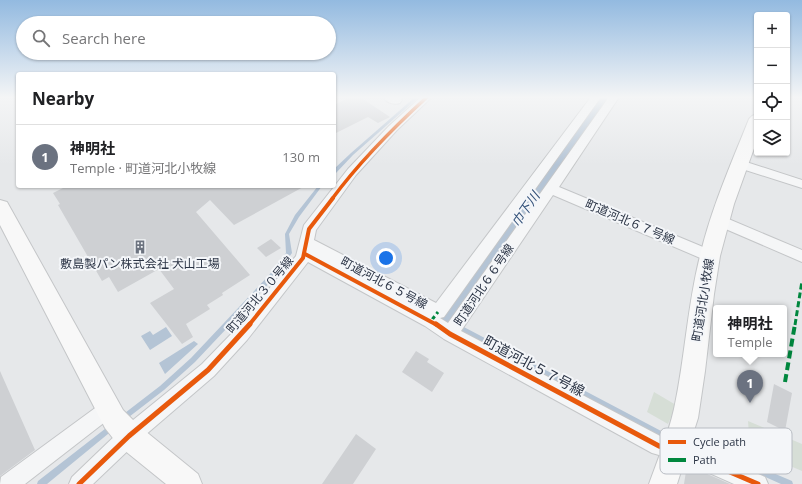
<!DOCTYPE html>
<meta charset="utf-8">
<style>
:root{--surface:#fff;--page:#f6f6f6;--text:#202124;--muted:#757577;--line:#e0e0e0;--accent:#d93025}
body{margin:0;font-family:"Open Sans","Noto Sans JP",sans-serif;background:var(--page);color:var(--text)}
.controls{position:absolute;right:12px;top:12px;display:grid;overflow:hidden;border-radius:4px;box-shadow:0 1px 3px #0004}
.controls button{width:36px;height:36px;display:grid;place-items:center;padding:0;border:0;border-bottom:1px solid var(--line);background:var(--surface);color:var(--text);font:20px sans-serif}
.you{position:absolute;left:386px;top:258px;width:14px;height:14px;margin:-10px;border:3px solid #fff;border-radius:50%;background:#1a73e8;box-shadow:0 0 0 6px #1a73e833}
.badge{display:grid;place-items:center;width:26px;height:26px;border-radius:50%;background:var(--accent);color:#fff;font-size:13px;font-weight:700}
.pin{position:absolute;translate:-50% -33px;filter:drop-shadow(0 1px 2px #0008)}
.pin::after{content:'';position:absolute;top:21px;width:14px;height:12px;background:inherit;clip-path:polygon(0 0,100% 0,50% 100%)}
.popup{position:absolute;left:713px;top:305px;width:74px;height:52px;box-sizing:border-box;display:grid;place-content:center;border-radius:4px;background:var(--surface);filter:drop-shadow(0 1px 3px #0005);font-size:13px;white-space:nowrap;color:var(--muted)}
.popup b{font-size:15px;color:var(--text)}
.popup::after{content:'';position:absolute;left:50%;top:100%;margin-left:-8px;border:8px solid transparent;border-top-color:var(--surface)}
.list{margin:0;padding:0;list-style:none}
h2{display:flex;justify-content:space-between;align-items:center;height:52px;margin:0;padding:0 16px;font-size:17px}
h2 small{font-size:13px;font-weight:400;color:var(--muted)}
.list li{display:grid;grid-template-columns:26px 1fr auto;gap:12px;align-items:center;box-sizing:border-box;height:64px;padding:0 16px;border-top:1px solid var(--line)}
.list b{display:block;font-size:15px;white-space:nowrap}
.list p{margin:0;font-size:13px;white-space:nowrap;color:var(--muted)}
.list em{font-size:13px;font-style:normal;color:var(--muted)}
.icon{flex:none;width:22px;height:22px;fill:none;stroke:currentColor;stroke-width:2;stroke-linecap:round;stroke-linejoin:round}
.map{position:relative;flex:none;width:802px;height:484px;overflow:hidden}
.search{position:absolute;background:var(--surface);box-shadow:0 1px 3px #0004;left:16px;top:16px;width:320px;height:44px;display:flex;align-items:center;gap:10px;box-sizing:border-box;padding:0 14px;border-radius:22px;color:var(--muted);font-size:15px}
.panel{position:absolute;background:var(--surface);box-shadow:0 1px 3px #0004;left:16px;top:72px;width:320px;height:116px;border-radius:4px}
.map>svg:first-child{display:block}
.green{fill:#d6ded6}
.water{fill:#b4c4d5}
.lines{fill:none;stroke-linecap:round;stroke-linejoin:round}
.stream{fill:#b4c4d5;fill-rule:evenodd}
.river{fill:#b4c4d5;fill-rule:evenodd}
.building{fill:#ced0d3}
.street-casing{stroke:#c4c6c8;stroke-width:2}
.secondary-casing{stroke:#c4c6c8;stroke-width:2}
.street{fill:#f5f6f7;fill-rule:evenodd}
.secondary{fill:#f8f8f8;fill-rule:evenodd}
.quiet-far1{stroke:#00873e;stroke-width:3;stroke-dasharray:6 3;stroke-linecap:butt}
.quiet{stroke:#00873e;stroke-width:4;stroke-dasharray:8 4;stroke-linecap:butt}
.cycleway-far2-casing{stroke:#f4f6f9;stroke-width:5.5}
.cycleway-far1-casing{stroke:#f4f6f9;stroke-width:6}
.cycleway-casing{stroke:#f4f6f9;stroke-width:8}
.cycleway-far2{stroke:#e8590c;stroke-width:3.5}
.cycleway-far1{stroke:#e8590c;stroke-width:4}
.cycleway{stroke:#e8590c;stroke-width:5}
.labels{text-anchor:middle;stroke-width:4;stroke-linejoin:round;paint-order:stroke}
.street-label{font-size:12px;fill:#2b3445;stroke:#f4f6f9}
.poi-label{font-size:12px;fill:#2b3445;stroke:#f4f6f9}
.water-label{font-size:13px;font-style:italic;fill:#34527a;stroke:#f4f6f9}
.near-street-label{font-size:14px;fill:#2b3445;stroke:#f4f6f9}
.key{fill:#f4f6f9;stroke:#b8bcc3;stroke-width:1}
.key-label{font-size:11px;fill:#2b3445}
</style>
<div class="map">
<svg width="802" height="484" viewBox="0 0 802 484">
<rect width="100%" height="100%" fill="#e6e8ea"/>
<path class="green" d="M 654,392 L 676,405 L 668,424 L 647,412 Z
M 748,421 L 802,444 L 802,471 L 750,449 Z"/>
<path class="water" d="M 166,327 L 172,336 L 150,350 L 141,336 L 150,331 L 153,335 Z
M 194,341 L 198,344 L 165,374 L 159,363 Z"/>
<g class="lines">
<path class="stream" d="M 415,97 L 419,97 L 353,155 L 336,173 L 334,173 L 334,169 L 351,153 Z
M 318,186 L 322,186 L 299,217 L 289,234 L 292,253 L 274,278 L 195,362 L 164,390 L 125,420 L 123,421 L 121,420 L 120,418 L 121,416 L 160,386 L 191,358 L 270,274 L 286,253 L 285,234 L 295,215 Z
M 445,318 L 454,322 L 455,324 L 454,326 L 452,327 L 443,323 L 442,321 L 443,319 Z
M 460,325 L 663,432 L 664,434 L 663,436 L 661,437 L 659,436 L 458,330 L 457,328 L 458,326 Z
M 112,424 L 114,425 L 115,427 L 114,429 L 47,484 L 37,484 L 38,481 L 110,425 Z
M 690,438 L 792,481 L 793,484 L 781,484 L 688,443 L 687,441 L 688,439 Z"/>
<path class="river" d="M 594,97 L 616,97 L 457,331 L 445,336 L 433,331 L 428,321 L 433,311 Z"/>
</g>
<path class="building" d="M 351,97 L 360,97 L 390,117 L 378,123 L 368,117 L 334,134 L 334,105 Z
M 67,186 L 305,186 L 234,225 L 210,200 L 196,212 L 250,275 L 222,293 L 223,295 L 207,305 L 210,309 L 186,324 L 193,337 L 182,344 L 150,303 L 174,289 L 159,269 L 118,292 L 109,277 L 102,281 L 58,205 L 60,204 L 53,193 Z
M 271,239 L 281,248 L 266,257 L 257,248 Z
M 416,351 L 429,359 L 427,362 L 444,373 L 432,392 L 402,372 Z
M 0,371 L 35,450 L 0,476 Z
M 774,384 L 792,393 L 785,431 L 767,422 Z
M 356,434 L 376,449 L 353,484 L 322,484 Z
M 687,465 L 730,484 L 684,484 Z"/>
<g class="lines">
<g class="street-casing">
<path id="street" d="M 421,97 L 432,97 L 397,130 L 356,175 L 316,230 L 314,240 L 436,303 L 591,97 L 601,97 L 444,317 L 440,318 L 448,323 L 609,97 L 619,97 L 559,187 L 715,252 L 717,256 L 715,260 L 710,262 L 705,260 L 553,195 L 461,331 L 662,437 L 688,444 L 765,477 L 768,484 L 734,484 L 687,463 L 652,453 L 444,339 L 425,326 L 308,262 L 247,340 L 214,376 L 136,443 L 93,484 L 69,484 L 72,477 L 122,429 L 202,364 L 235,330 L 296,256 L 304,225 L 348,169 L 389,126 Z
M 740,160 L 802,180 L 802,188 L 736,167 L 734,164 L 736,161 Z
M 719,215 L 802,250 L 802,262 L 714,224 L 712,220 L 714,216 Z
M 108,400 L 114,403 L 117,409 L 114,415 L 25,484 L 0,484 L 1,477 L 102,403 Z"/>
</g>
<g class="secondary-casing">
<path id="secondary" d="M 383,97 L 400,97 L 402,100 L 400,103 C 393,105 387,103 383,97 Z
M 757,114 L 757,140 L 734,204 L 720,256 L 714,294 L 705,371 L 698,418 L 677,484 L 649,484 C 658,459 668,435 674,409 C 685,359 687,307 700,256 C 711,209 731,164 749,119 L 752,116 Z
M 0,200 L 7,202 L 123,410 L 139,426 L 198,474 L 202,484 L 166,484 L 119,446 L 105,428 L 0,225 Z"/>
</g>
<use href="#street" class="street"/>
<use href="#secondary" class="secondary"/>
<path class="quiet-far1" d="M 431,321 L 438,312
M 795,325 L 802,281"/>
<path class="quiet" d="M 785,382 L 795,324"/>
<g class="cycleway-far2-casing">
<path id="cycleway-far2" d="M 332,199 C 360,161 392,129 427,97"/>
</g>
<g class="cycleway-far1-casing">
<path id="cycleway-far1" d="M 305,254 L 437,325
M 249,325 L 303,258 L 309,229 L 333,198"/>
</g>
<g class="cycleway-casing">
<path id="cycleway" d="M 436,324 L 450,334 L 659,446 L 688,454 L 758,484
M 79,484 L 129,436 L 208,370 L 250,324"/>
</g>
<use href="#cycleway-far2" class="cycleway-far2"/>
<use href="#cycleway-far1" class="cycleway-far1"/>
<use href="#cycleway" class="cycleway"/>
</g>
<linearGradient id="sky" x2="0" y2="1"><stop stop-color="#93bae0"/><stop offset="0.59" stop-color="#f4f5f6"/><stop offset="1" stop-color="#f4f5f6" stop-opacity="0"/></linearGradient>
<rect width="802" height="165" fill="url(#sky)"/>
<defs>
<g id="building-bare" transform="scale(1.08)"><path d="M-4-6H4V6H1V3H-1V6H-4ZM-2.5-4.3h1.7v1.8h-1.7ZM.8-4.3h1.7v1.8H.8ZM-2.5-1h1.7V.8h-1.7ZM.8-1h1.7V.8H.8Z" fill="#6c737f" stroke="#f4f6f9" stroke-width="2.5" paint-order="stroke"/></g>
</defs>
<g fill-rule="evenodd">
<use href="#building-bare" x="140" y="247"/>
</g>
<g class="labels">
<g class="street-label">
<text transform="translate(630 222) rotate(23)" y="4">町道河北６７号線</text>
<text transform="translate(384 283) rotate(28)" y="4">町道河北６５号線</text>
<text transform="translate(484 285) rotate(-56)" y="4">町道河北６６号線</text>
<text transform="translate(260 295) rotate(-50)" y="4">町道河北３０号線</text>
<text transform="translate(703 300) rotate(-81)" y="4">町道河北小牧線</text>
</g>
<g class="poi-label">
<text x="140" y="268">敷島製パン株式会社 犬山工場</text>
</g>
<g class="water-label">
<text transform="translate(525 209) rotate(-55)" y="5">巾下川</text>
</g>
<g class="near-street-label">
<text transform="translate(534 366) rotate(28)" y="5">町道河北５７号線</text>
</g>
</g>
<rect x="660" y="428" width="132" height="46" rx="6" class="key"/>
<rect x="668" y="440" width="18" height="4" fill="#e8590c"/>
<rect x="668" y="458" width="18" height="4" fill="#00873e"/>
<g class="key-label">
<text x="693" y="446">Cycle path</text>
<text x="693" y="464">Path</text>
</g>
</svg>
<div class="controls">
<button>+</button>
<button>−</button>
<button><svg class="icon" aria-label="locate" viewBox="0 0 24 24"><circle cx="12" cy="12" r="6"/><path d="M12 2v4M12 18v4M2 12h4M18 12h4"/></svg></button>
<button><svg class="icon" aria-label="layers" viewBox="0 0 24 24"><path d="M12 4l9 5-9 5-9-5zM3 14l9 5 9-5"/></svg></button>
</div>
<div class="you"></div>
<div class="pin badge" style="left:750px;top:403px;background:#6b7280">1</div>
<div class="popup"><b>神明社</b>Temple</div>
<div class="search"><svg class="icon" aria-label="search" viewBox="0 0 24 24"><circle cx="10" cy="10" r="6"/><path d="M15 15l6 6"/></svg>Search here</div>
<section class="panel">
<h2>Nearby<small></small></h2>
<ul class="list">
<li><span class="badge" style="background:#6b7280">1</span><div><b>神明社</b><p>Temple · 町道河北小牧線</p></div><em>130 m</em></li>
</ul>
</section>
</div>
